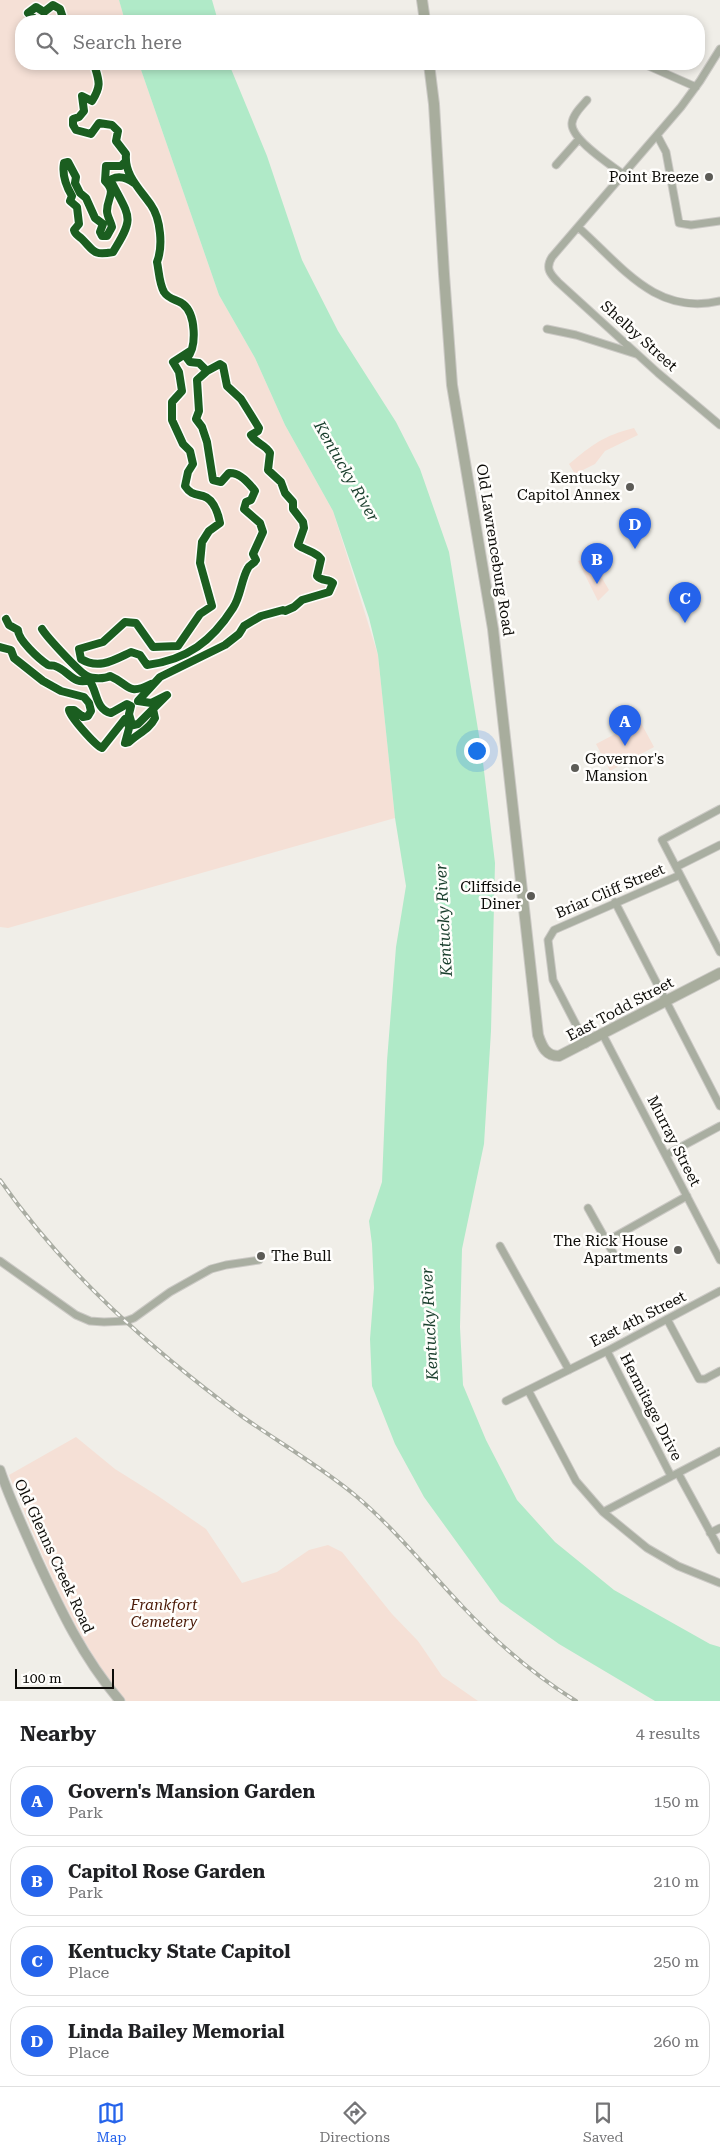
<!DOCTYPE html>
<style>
:root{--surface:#fff;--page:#f2f2f2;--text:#202124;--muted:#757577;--line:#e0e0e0;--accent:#2563eb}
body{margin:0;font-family:"Roboto Serif",serif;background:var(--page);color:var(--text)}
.scale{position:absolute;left:15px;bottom:12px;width:99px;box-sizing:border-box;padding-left:5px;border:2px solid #0d0c08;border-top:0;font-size:14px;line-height:18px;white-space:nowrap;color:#0d0c08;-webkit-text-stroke:4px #fffefc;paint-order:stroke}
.you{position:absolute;left:476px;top:750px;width:18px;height:18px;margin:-12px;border:4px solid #fff;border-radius:50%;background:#1a73e8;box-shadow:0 0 0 8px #1a73e833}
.badge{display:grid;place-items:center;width:32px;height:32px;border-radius:50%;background:var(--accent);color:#fff;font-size:16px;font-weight:700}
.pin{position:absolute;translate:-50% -41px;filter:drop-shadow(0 1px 2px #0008)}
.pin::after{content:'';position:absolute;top:26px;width:18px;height:15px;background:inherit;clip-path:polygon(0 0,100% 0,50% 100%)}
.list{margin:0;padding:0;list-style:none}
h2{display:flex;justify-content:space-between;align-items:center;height:65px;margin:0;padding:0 20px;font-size:21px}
h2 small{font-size:16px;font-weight:400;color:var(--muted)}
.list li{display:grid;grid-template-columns:32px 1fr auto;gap:15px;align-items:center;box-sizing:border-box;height:70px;margin:0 10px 10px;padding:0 10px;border:1px solid var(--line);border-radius:20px}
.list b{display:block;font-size:19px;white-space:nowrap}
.list p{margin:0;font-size:16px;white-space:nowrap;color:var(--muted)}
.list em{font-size:16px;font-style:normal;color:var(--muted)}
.icon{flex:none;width:28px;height:28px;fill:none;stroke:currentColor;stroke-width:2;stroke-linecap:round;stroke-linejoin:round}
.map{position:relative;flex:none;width:720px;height:1701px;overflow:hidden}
.search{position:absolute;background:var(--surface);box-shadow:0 2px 8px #0003;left:15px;right:15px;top:15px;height:55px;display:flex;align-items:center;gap:12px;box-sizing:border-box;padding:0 18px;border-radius:20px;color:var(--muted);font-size:19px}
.sheet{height:385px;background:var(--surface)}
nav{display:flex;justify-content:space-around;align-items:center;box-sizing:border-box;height:70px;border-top:1px solid var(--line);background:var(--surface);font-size:14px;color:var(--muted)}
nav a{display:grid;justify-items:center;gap:2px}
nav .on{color:var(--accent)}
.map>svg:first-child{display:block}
.green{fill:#f5e0d6}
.water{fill:#b0eac8}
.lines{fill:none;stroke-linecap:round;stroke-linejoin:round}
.minor-casing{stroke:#cbc9c5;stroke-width:9}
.tertiary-casing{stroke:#cbc9c5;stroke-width:11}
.secondary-casing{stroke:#cbc9c5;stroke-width:12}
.minor{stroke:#a9aea1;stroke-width:7}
.tertiary{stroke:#a9aea1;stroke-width:9}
.secondary{stroke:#a8ad9d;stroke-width:10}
.rail-casing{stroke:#aaada3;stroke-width:4}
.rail{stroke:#fffefc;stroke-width:2;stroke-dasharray:5.5;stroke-linecap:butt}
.cycleway-casing{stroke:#fffefc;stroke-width:11}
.cycleway{stroke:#1b5e20;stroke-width:8}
.poi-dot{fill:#5c5b56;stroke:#fffefc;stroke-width:2}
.labels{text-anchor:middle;stroke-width:5;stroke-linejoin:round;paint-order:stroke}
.poi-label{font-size:15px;fill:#0d0c08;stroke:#fffefc;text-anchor:end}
.street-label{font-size:15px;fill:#0d0c08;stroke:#fffefc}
.park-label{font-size:15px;font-style:italic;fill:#4b1a07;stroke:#fffefc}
.water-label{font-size:16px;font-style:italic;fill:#193e2c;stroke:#fffefc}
</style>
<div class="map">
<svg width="720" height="1701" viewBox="0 0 720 1701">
<rect width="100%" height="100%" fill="#f0eee8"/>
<path class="green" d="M 0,0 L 119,0 L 125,21 L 21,21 L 21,64 L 139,64 L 219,295 L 255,358 L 285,425 L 333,511 L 378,655 L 395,818 L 8,928 L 0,927 Z
M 634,428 L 638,435 L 605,451 L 595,464 L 575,474 L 569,464 C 593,444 603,436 634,428 Z
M 591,557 L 594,564 C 603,564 606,571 602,578 L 609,590 L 598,601 L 578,561 Z
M 640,721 L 654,747 L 610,771 L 596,744 Z
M 76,1437 L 115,1469 L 158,1496 L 206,1529 L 242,1583 L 277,1572 L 309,1550 L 328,1545 L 342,1552 L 392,1614 L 418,1641 L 442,1676 L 478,1701 L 126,1701 C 71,1635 42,1553 9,1475 Z"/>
<path class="water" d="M 119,0 L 212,0 L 218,21 L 125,21 Z
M 139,64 L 229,64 L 267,156 L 302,260 L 338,331 L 396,422 L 420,469 L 449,552 L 482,754 L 495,863 L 491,1031 L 484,1144 L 462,1249 L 460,1327 L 463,1385 L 486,1440 L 517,1500 L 555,1542 L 614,1590 L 710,1644 L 720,1647 L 720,1701 L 655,1701 L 559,1644 L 500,1602 L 424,1497 L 395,1444 L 372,1386 L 370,1339 L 374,1288 L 372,1244 L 369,1221 L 382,1182 L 387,1061 L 396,947 L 406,886 L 395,818 L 378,655 L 369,618 L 333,511 L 285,425 L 255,358 L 219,295 Z"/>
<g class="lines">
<g class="minor-casing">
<path id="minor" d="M 720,49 L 700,81 L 681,107 L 552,257 C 545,268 550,274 558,282 L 658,373 L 720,425
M 644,64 L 696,87
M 587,100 C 582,106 573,114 572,123 C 570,139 611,165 624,175
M 657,135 L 666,152 L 679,223 L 691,225 L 720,221
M 556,165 L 579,139
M 578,227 C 622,266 655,316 720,301
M 547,329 L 576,335 L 636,354
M 720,809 L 662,840 L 720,952
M 676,867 L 720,845
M 615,902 L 720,1106
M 603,1035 L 720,1260
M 586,1044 L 553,980 L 548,940 L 554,930 L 680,875
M 666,1155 L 720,1126
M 588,1208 L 616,1258
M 607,1241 L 687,1196
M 500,1246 L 569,1370
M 0,1261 L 76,1315 L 90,1321 L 104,1322 L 126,1321 L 134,1318 L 170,1292 L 211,1269 L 226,1265 L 259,1260
M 667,1319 L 699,1379 L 705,1379 L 720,1371
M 607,1351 L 671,1476
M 528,1390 L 576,1481 L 603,1512 L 647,1548 L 678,1566 L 720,1583
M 506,1401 L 607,1351 L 720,1291
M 678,1473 L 720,1550
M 603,1512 L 720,1451
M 710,1533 L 720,1528"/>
</g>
<g class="tertiary-casing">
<path id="tertiary" d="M 0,1470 C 10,1500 24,1529 37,1559 C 60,1609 83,1658 120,1701"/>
</g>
<g class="secondary-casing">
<path id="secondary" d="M 422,0 L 425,21
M 429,64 L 434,104 L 444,274 L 452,385 L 493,629 L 538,1035 C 542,1047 546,1056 559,1056 L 720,973"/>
</g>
<use href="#minor" class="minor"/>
<use href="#tertiary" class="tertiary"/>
<use href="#secondary" class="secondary"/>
<g class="rail-casing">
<path id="rail" d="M 0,1180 C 65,1273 150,1348 240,1415 C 278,1442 320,1466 356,1496 C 395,1529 427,1569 462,1606 C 496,1642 534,1675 576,1701"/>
</g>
<use href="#rail" class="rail"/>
<g class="cycleway-casing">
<path id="cycleway" d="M 37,21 L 28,13 L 36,7 L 44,12 L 53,5 L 60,9 L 64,21
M 125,162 L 121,166 L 106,166 L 105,181 C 117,193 107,197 107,211 C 107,216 111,222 112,227 L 107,236 L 102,236 L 100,232 L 103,224 L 95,218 L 86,198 L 80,193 L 75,183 L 76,177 L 68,162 L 64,163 C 62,174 66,186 72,196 L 70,201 L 77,207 L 79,224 L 74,230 C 75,235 78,235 82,239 C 94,251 93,256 113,252 C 135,217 130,218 112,183 L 112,179 C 120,175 127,178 134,183
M 190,351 L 173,362 L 179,372 L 182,391 L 172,402 L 172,420 L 183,444 L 190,451 L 193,464 L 188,472 L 185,486 C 190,494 195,494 203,496 C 214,499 218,513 220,523 L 209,531 L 202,542 L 200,563 L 212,606 L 200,614 L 178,646 L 153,647 L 136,623 L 125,622 L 103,642 L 79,649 L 81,659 C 99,670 114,660 131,652 L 140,655 L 147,665 C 187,660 212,641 233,608 C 241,596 241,580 248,568 C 249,565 254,564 256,560 L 253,554 L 263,532 L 260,523 L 244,509 L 246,502 L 251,500 L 255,491 C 249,483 239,472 229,473 L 221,482 L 213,480 L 207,442 L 202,427 L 196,419 L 199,411 L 197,380 L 207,371
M 6,619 L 9,625 L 18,630 C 18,640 39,659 48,665 C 50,666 53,665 55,666 C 68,670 74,686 89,680 C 98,692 95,709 111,713 L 127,704 L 131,706 L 129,714 L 131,721 L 125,743 L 129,742 C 138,733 149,730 155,718 L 153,709
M 42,629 C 46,636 80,673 87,676 C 92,679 105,679 110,676 C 131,685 127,696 151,684
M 0,647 L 11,650 L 14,658 L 43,681 L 61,691 L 84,697 L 89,703 L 91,711 L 88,716 L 83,717 L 74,710 L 69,710 C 70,717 96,746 102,748 L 125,719 L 129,726 L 138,724 L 167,695 L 151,703 L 138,701 L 160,677 L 225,645 L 239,634 L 244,626 L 261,616 L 283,610 L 285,611 L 294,607 L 302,600 L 329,592 L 333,583 C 328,578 322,582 317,576 L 321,559 C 317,552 304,550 298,545 L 304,528 L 303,522 L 293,509 L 293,502 L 285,493 L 281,482 L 268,470 L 270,453 C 265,444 256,444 251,435 L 258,431 L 259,428 L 241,399 L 227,386 L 223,366 L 220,364 L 207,371 L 199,363 L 190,362 L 187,358 C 197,347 196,314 183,304 C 177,299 169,300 164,292 C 159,283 159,271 157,262 C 163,247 161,219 151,205 C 140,189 124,175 126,154 L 116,141 L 118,131 L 112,125 L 99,123 L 91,134 L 76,130 L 73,125 L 73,119 L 79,117 L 84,111 L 82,96 L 92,101 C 102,85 99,81 94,64"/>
</g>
<use href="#cycleway" class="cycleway"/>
</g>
<g class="poi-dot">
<circle cx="709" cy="177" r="5"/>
<circle cx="630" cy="487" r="5"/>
<circle cx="575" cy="768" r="5"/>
<circle cx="531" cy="896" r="5"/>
<circle cx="678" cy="1250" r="5"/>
<circle cx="261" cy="1256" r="5"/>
</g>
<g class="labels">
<g class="poi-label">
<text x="699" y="182">Point Breeze</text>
<text x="620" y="483">Kentucky<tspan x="620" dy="17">Capitol Annex</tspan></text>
<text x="585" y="764" text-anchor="start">Governor's<tspan x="585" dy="17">Mansion</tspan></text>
<text x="521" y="892">Cliffside<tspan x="521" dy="17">Diner</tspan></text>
<text x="668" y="1246">The Rick House<tspan x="668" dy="17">Apartments</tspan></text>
<text x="271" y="1261" text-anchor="start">The Bull</text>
</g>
<g class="street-label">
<text transform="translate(639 336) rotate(42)" y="5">Shelby Street</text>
<text transform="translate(495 550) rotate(81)" y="5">Old Lawrenceburg Road</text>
<text transform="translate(610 891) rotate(-23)" y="5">Briar Cliff Street</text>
<text transform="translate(620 1009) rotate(-28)" y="5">East Todd Street</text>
<text transform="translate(674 1141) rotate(63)" y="5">Murray Street</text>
<text transform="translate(638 1319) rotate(-27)" y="5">East 4th Street</text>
<text transform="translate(651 1407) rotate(63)" y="5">Hermitage Drive</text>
<text transform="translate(54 1556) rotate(65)" y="5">Old Glenns Creek Road</text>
</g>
<g class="park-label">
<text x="164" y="1610">Frankfort<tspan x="164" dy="17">Cemetery</tspan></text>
</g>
<g class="water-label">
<text transform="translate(347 471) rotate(60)" y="6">Kentucky River</text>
<text transform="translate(443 920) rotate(-93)" y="6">Kentucky River</text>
<text transform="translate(429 1324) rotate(-93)" y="6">Kentucky River</text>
</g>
</g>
</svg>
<div class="scale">100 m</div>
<div class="you"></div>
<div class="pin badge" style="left:625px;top:746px">A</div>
<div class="pin badge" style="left:597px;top:584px">B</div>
<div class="pin badge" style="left:685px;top:623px">C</div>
<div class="pin badge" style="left:635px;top:549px">D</div>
<div class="search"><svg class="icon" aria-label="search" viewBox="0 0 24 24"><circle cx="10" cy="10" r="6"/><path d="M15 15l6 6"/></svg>Search here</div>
</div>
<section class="sheet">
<h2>Nearby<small>4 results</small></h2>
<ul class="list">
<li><span class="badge">A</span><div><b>Govern's Mansion Garden</b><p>Park</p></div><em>150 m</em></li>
<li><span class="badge">B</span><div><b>Capitol Rose Garden</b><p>Park</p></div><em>210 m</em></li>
<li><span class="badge">C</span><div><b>Kentucky State Capitol</b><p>Place</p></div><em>250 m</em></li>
<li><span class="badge">D</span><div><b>Linda Bailey Memorial</b><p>Place</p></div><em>260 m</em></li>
</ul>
</section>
<nav>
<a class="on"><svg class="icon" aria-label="map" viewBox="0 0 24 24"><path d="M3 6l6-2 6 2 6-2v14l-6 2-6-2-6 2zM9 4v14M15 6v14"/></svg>Map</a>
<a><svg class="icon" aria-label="directions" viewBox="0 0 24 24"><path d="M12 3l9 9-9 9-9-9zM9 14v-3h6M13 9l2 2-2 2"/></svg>Directions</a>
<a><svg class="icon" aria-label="saved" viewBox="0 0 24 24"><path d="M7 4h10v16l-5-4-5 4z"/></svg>Saved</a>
</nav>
